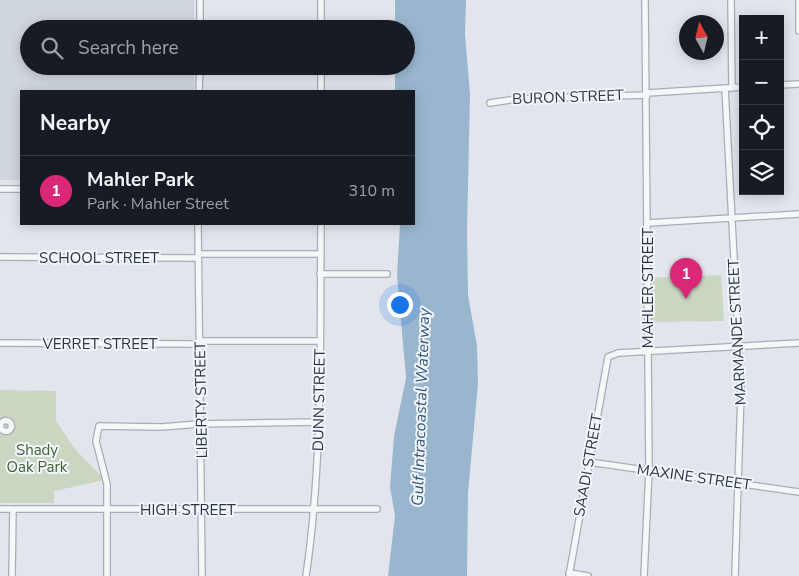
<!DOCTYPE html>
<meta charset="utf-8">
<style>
:root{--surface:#171b24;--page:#20242c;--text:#f1f3f6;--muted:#9ea1a6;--line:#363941;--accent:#db2777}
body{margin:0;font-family:"Nunito Sans",sans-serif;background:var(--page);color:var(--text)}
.controls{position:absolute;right:15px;top:15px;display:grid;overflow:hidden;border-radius:0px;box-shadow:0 2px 12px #0003}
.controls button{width:45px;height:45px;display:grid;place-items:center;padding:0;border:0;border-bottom:1px solid var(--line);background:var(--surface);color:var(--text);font:25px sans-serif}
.compass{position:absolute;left:679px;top:15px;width:45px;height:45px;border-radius:50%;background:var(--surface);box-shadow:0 2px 12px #0003;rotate:352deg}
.you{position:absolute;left:399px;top:304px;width:18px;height:18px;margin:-12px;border:4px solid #fff;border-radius:50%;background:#1a73e8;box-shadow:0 0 0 8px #1a73e833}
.badge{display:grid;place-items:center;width:32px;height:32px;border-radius:50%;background:var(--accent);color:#fff;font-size:16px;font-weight:700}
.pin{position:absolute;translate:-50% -41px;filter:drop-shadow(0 1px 2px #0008)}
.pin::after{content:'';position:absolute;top:26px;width:18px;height:15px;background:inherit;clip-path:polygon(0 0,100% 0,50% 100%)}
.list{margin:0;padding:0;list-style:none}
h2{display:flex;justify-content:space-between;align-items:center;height:65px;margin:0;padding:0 20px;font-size:21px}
h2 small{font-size:16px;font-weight:400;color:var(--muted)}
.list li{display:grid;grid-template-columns:32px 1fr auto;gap:15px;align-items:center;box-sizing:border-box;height:70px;padding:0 20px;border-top:1px solid var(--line)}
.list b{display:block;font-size:19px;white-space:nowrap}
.list p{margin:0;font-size:16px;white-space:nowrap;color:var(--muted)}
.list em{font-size:16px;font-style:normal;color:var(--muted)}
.icon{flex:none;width:28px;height:28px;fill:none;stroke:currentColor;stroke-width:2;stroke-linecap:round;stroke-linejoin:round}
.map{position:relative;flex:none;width:799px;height:576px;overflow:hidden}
.search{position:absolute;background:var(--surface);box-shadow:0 2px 12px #0003;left:20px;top:20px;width:395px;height:55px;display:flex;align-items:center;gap:12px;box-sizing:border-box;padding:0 18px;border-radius:28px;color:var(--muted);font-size:19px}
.panel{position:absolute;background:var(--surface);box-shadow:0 2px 12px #0003;left:20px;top:90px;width:395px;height:135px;border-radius:0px}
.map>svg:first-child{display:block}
.built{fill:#d0d6de}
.green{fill:#c9d6c2}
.water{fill:#9ab6cf}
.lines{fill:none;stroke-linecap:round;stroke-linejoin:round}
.street-casing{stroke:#a6adb7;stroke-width:8}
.street{stroke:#f5f7f9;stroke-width:5.5}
.labels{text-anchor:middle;stroke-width:4;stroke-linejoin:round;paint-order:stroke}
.street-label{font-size:15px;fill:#283446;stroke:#f2f5f9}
.park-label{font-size:15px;fill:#3f6334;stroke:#f2f5f9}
.water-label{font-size:16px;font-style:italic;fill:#2e567e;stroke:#f2f5f9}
</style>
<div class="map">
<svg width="799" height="576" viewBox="0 0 799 576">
<rect width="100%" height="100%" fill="#e2e6ec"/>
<path class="built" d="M 0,0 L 194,0 L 194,29 L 29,29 L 29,66 L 194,66 L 194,91 L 21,91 L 21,180 L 0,180 Z"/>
<path class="green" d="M 721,275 L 724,321 L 650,322 L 649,278 Z
M 0,390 L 56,391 L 56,421 L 75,449 L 105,480 L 54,491 L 54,503 L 0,503 Z"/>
<path class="water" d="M 395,0 L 466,0 L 465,34 L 470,94 L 467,231 L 468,295 L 477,346 L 478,384 L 468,493 L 467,576 L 388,576 L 395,516 L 390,487 L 394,436 L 406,378 L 397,275 L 400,224 L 414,224 L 414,91 L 395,91 L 395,66 L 406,66 L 406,29 L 395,29 Z"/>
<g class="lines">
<g class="street-casing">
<path id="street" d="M 731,0 L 732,88
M 799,0 L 799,31
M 200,27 L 266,27
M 200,29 L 200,0
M 321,29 L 321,0
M 780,85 L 799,84
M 725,88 L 741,392 L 735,576
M 199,91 L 200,66
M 321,91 L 321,66
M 647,93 L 743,87
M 490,103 L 516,99 L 647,95
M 0,189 L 21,189
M 648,223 L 799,214
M 198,224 C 199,341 201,458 202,576
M 199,254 L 320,254
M 0,257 L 198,258
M 320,274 L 387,274
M 199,341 L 320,341
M 0,343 L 199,344
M0.5 426a5.5 5.5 0 1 1 11 0a5.5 5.5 0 1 1-11 0Z
M 589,462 L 799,492
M 0,509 L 377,509
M 569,573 L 588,576
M 12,576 L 13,509
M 107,576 L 107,484 L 96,441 L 99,426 L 161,427 L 199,424 L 319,422
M 306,576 C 323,459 320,341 321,224
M 569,576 L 608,357 L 618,353 L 799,343
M 644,576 L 649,470 L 645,0"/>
</g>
<use href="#street" class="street"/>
</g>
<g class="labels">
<g class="street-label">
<text transform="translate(568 97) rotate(-2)" y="5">BURON STREET</text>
<text x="99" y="263">SCHOOL STREET</text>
<text transform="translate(648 288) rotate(-90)" y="5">MAHLER STREET</text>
<text transform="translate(737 332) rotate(-93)" y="5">MARMANDE STREET</text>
<text x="100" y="349">VERRET STREET</text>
<text transform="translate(201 400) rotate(-91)" y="5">LIBERTY STREET</text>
<text transform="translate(319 400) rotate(-89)" y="5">DUNN STREET</text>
<text transform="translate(588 465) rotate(-80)" y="5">SAADI STREET</text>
<text transform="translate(694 477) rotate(8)" y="5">MAXINE STREET</text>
<text x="188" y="515">HIGH STREET</text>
</g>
<g class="park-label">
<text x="37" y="455">Shady<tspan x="37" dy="17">Oak Park</tspan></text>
</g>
<g class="water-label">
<text transform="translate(420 407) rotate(-88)" y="6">Gulf Intracoastal Waterway</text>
</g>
</g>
</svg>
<div class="controls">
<button>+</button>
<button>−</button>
<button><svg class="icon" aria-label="locate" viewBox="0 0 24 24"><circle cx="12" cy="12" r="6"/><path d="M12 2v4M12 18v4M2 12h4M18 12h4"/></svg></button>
<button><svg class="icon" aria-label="layers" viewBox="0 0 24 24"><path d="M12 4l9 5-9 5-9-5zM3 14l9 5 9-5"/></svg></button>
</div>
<svg class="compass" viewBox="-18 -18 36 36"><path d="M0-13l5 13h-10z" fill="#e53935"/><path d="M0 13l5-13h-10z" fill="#9ea1a6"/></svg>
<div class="you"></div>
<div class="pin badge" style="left:686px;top:299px">1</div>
<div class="search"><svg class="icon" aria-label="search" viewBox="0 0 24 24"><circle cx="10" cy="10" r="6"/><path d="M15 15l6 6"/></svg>Search here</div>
<section class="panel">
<h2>Nearby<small></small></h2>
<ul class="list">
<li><span class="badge">1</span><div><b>Mahler Park</b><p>Park · Mahler Street</p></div><em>310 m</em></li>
</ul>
</section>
</div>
